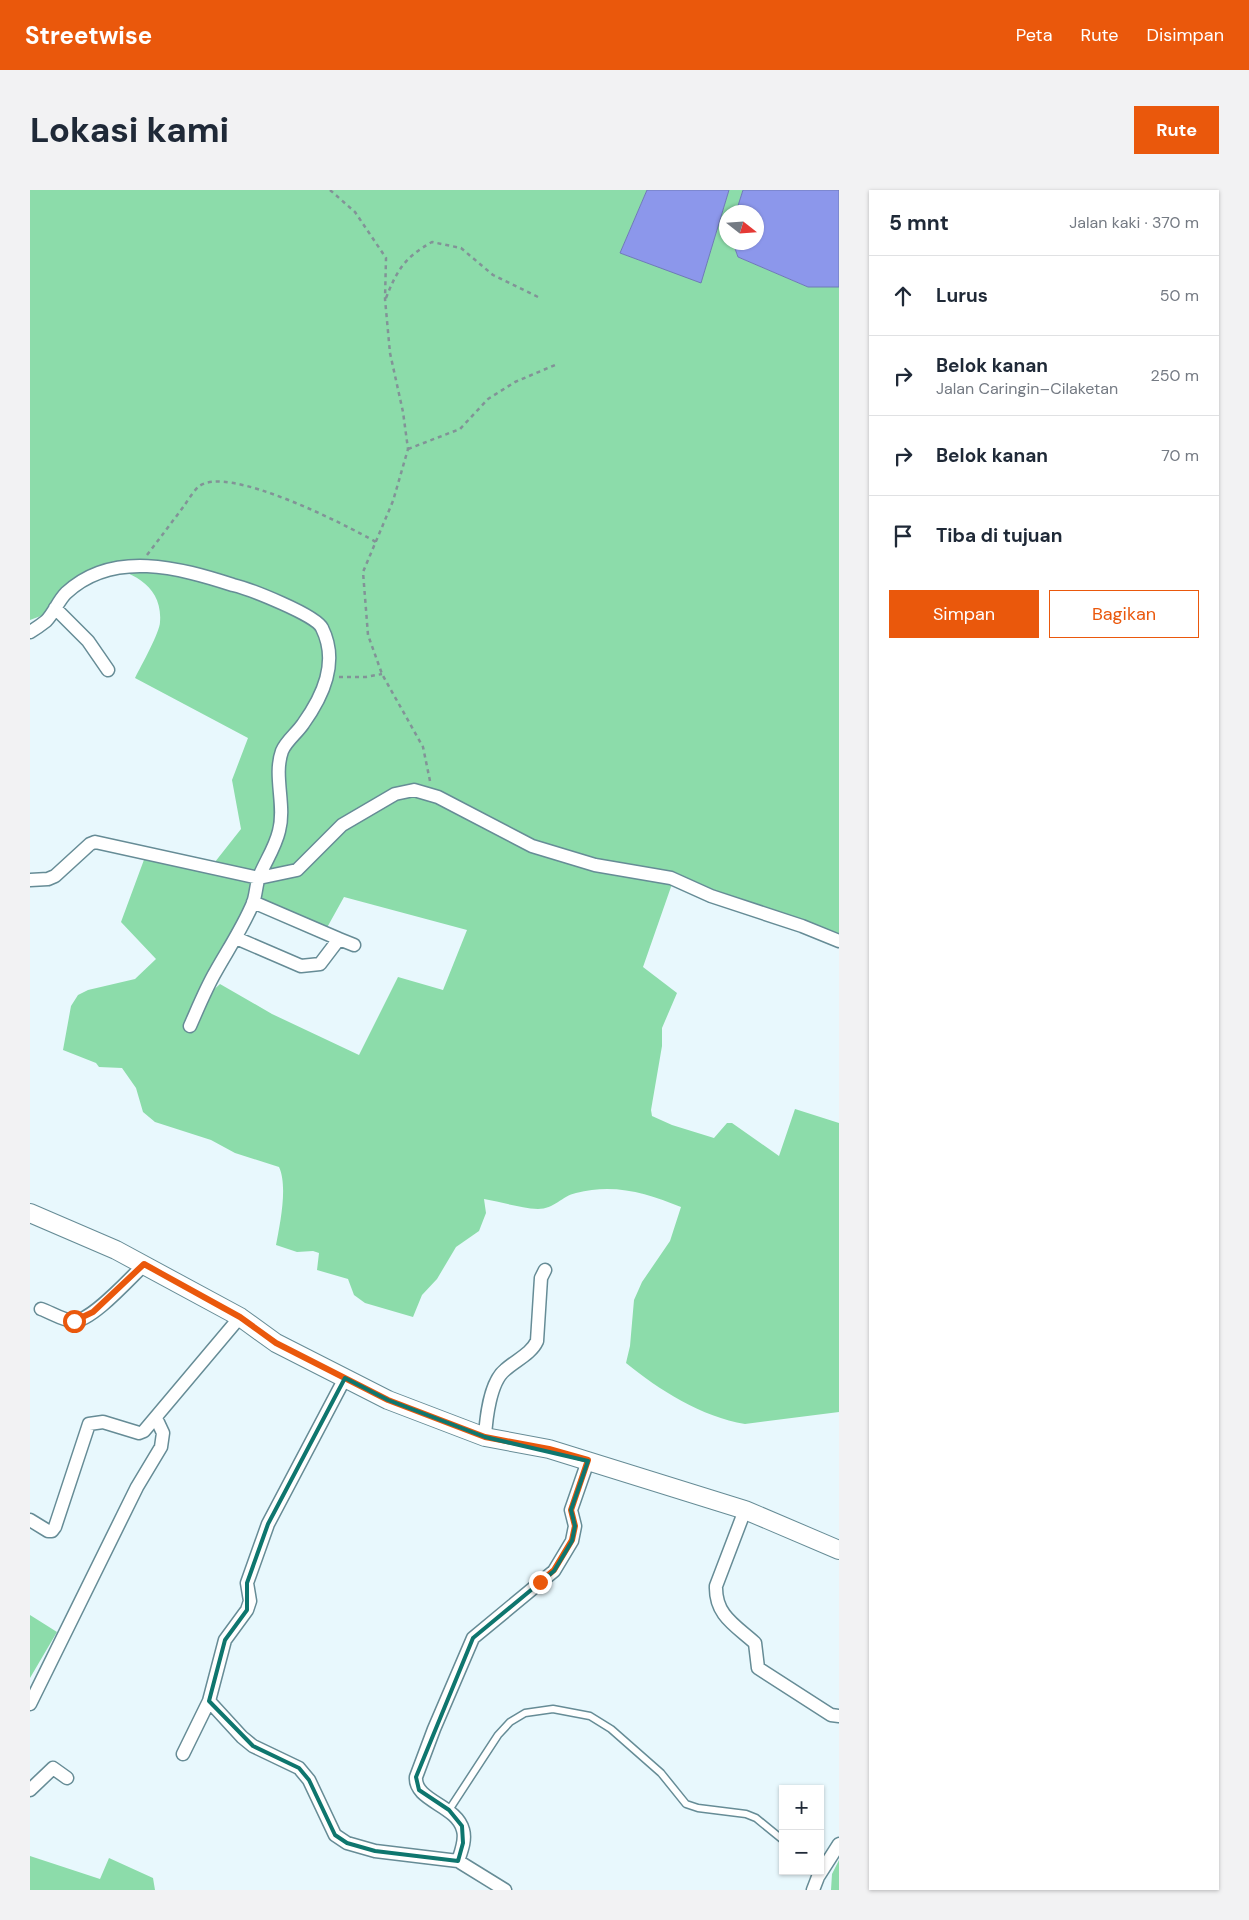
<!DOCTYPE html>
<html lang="id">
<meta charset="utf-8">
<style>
:root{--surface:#fff;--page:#f2f2f3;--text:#1f2937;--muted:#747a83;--line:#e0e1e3;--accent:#ea580c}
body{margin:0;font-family:"DM Sans",sans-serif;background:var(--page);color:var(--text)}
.controls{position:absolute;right:15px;bottom:15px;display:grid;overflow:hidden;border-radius:0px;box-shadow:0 1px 4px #0004}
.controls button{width:45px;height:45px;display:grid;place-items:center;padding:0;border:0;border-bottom:1px solid var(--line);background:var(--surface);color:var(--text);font:25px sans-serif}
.compass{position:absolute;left:689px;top:15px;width:45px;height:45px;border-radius:50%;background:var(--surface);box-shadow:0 1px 4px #0004;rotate:107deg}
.stop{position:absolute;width:15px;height:15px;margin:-11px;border:4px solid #ea580c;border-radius:50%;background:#fff}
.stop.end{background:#ea580c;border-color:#fff;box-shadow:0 1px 5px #0008}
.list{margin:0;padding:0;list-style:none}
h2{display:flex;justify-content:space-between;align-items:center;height:65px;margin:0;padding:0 20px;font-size:21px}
h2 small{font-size:16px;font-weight:400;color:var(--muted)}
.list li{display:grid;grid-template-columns:32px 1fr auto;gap:15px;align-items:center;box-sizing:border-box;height:80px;padding:0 20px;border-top:1px solid var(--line)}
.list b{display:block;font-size:19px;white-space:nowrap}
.list p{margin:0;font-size:16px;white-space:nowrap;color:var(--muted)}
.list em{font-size:16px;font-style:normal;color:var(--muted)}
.actions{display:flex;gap:10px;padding:15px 20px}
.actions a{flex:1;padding:11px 0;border:1px solid var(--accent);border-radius:0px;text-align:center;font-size:18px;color:var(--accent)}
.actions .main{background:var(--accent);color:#fff}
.icon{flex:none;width:28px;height:28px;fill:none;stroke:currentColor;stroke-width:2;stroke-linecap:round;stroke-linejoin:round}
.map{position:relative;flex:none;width:809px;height:1700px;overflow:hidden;border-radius:0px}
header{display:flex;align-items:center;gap:30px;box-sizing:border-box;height:70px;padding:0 25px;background:var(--accent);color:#fff}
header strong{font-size:24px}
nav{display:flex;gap:28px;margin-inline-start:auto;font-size:18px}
.intro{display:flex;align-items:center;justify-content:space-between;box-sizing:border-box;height:120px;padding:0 30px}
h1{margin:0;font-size:35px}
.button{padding:12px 22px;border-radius:0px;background:var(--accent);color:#fff;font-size:18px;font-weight:700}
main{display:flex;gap:30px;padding:0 30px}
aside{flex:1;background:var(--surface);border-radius:0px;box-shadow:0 1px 4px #0004}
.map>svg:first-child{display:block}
.green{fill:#8cdcaa;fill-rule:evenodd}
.water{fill:#8c97eb;stroke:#6e7ab6}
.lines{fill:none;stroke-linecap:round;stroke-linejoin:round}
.lane-casing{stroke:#668c96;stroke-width:9}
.street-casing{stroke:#668c96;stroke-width:15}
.secondary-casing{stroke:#668c96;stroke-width:20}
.path{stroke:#829397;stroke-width:2.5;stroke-dasharray:4 4;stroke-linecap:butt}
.lane{stroke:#fff;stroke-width:6}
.street{stroke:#fff;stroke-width:12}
.secondary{stroke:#fff;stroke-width:18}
.route{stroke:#ea580c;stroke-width:6}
.marked{fill:none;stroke:#0f766e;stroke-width:4;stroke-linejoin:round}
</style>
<header>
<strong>Streetwise</strong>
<nav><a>Peta</a><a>Rute</a><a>Disimpan</a></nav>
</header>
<div class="intro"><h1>Lokasi kami</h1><a class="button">Rute</a></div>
<main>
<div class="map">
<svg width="809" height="1700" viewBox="0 0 809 1700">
<rect width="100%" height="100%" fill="#e8f8fd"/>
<path class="green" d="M 0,0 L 617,0 L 590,63 L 671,92 L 699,0 L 713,0 L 706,22 L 696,22 L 696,52 L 703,53 L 708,67 L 778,97 L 809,97 L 809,746 L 642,694 L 613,777 L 647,803 L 632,838 L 632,856 L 621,920 L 622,926 L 642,935 L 684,948 L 697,933 L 702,933 L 749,966 L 765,919 L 809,933 L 809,1222 L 715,1234 C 672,1227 629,1200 596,1173 L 600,1156 L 604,1110 L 612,1092 L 640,1051 L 651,1017 C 617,1003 584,993 546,1003 C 532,1006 524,1019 508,1019 C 490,1018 471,1012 454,1009 L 456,1023 L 449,1041 L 426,1057 L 407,1089 L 392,1105 L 383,1127 L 335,1113 L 324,1105 L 318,1089 L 287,1080 L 289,1063 L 283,1061 L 267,1062 L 246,1055 C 250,1034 258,996 249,977 L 205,963 L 181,950 L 125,932 L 113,922 L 106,898 L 92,878 L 69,877 L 66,873 L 33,860 L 41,816 L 48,805 L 58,800 L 105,789 L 126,769 L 91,732 L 115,667 L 181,677 L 211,639 L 202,590 L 218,548 L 105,488 C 111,476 130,442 130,432 C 133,395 101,381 70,375 L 16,424 L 0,430 ZM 314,707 L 437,740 L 413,800 L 368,787 L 329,865 L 242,824 L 190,794 L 178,805 L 227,710 L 294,743 Z
M 0,1425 L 27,1442 L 0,1488 Z
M 0,1666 L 70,1689 L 79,1668 L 123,1688 L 125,1700 L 0,1700 Z
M 809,1670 L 809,1700 L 801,1700 L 802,1684 Z"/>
<path class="water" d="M 617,0 L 699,0 L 671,93 L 590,63 Z
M 713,0 L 809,0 L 809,97 L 778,97 L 708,67 L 703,53 L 726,52 L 726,22 L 706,22 Z"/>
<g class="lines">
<g class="lane-casing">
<path id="lane" d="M 419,1620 L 468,1545 L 480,1532 L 495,1523 L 523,1519 L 560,1526 L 581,1539 L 631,1583 L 656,1614 L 668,1618 L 716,1624 L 726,1628 L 753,1650"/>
</g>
<g class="street-casing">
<path id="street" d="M 25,418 L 58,451 L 78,480
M 0,442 C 5,439 11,435 16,431 C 24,423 28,411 36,403 C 83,359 150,378 203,395 C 220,399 286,425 292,438 C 309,472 293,506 273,534 C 267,543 256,551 252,561 C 243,586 256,615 249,641 C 245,658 235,672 229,687 C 226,695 226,705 223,713 C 213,737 199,758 186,781 C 176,798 168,818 160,836
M 0,690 L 18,689 L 25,686 L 60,654 L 65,652 L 229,688 L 267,680 L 312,635 L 365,604 L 384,600 L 408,607 L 502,656 L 565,675 L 641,688 L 681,706 L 772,736 L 809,751
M 223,712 L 309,749
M 206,748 L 271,776 L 290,774 L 309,749 L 324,755
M 11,1119 C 20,1122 34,1131 44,1131 C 62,1131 100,1088 114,1075
M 315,1188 L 238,1334 L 217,1393 L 220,1411 L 217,1420 L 195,1450 L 179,1511 L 212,1547 L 223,1556 L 269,1578 L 279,1590 L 305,1645 L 317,1653 L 345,1661 L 428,1671 L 475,1700
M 455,1247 C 456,1229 460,1192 475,1180 C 486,1170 501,1164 507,1151 L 511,1088 L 515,1080
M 715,1320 L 686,1396 C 685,1425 705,1435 725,1453 L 728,1478 L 801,1525 L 809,1526
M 0,1330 L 18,1341 L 22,1341 L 25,1337 L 59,1234 L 73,1232 L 109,1243 L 114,1241 L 210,1127
M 0,1514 L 107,1297 L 131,1257 L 133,1243 L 126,1228
M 153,1564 L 179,1511
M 0,1600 L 23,1578 L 37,1588
M 428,1671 C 431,1662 436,1650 433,1640 C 427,1615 384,1611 386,1587 L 404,1539 L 443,1448 L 524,1381 L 542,1351 L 545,1336 L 541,1320 L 558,1271
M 783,1700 L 788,1687 L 809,1654"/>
</g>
<g class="secondary-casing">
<path id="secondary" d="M 0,1023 L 86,1060 L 210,1127 L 246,1153 L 358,1210 L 455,1247 L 519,1259 L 715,1320 L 809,1360"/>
</g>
<path class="path" d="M 300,0 L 325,22 L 356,68 L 355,109 L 360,163 L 373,222 L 378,259 L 363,311 L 333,382 L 338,445 L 352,484 L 393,557 L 400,591
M 356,108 C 367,80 375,67 402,52 L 431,58 L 463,85 L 510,108
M 378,259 L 430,239 L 458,209 L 485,192 L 525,175
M 117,365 C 130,348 142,332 154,316 C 158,310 163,302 168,297 C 196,273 316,335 346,352
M 309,487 L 336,487 L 352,484"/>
<use href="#lane" class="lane"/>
<use href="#street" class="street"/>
<use href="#secondary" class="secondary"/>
</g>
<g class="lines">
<path class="route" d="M 44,1131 L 63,1122 L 114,1074 L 210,1127 L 246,1153 L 358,1210 L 455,1247 L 519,1259 L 558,1270 L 541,1320 L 545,1336 L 542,1350 L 524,1380 L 510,1392"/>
</g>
<path class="marked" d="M 315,1188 L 358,1210 L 455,1247 L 558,1271 L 541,1320 L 545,1336 L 542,1351 L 524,1381 L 443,1448 L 386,1587 L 389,1600 L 419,1620 L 432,1636 L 433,1653 L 428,1671 L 345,1661 L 317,1653 L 305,1645 L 279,1590 L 269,1578 L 223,1556 L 179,1511 L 195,1450 L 217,1420 L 217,1393 L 238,1334 Z"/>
</svg>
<div class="controls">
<button>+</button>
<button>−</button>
</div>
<svg class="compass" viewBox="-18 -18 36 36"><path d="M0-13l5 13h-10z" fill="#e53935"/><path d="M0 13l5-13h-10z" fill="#747a83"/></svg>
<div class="stop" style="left:44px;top:1131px"></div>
<div class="stop end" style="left:510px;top:1392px"></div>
</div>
<aside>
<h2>5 mnt<small>Jalan kaki · 370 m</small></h2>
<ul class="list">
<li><svg class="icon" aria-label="ahead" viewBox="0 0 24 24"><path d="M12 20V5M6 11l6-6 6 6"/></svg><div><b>Lurus</b></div><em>50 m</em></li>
<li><svg class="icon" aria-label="right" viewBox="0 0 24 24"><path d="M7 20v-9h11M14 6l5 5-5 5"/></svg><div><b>Belok kanan</b><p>Jalan Caringin–Cilaketan</p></div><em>250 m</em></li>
<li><svg class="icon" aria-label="right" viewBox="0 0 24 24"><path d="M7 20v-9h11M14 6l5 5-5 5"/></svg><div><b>Belok kanan</b></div><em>70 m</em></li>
<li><svg class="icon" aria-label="arrive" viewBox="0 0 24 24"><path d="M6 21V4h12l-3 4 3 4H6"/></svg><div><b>Tiba di tujuan</b></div></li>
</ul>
<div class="actions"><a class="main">Simpan</a><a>Bagikan</a></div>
</aside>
</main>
